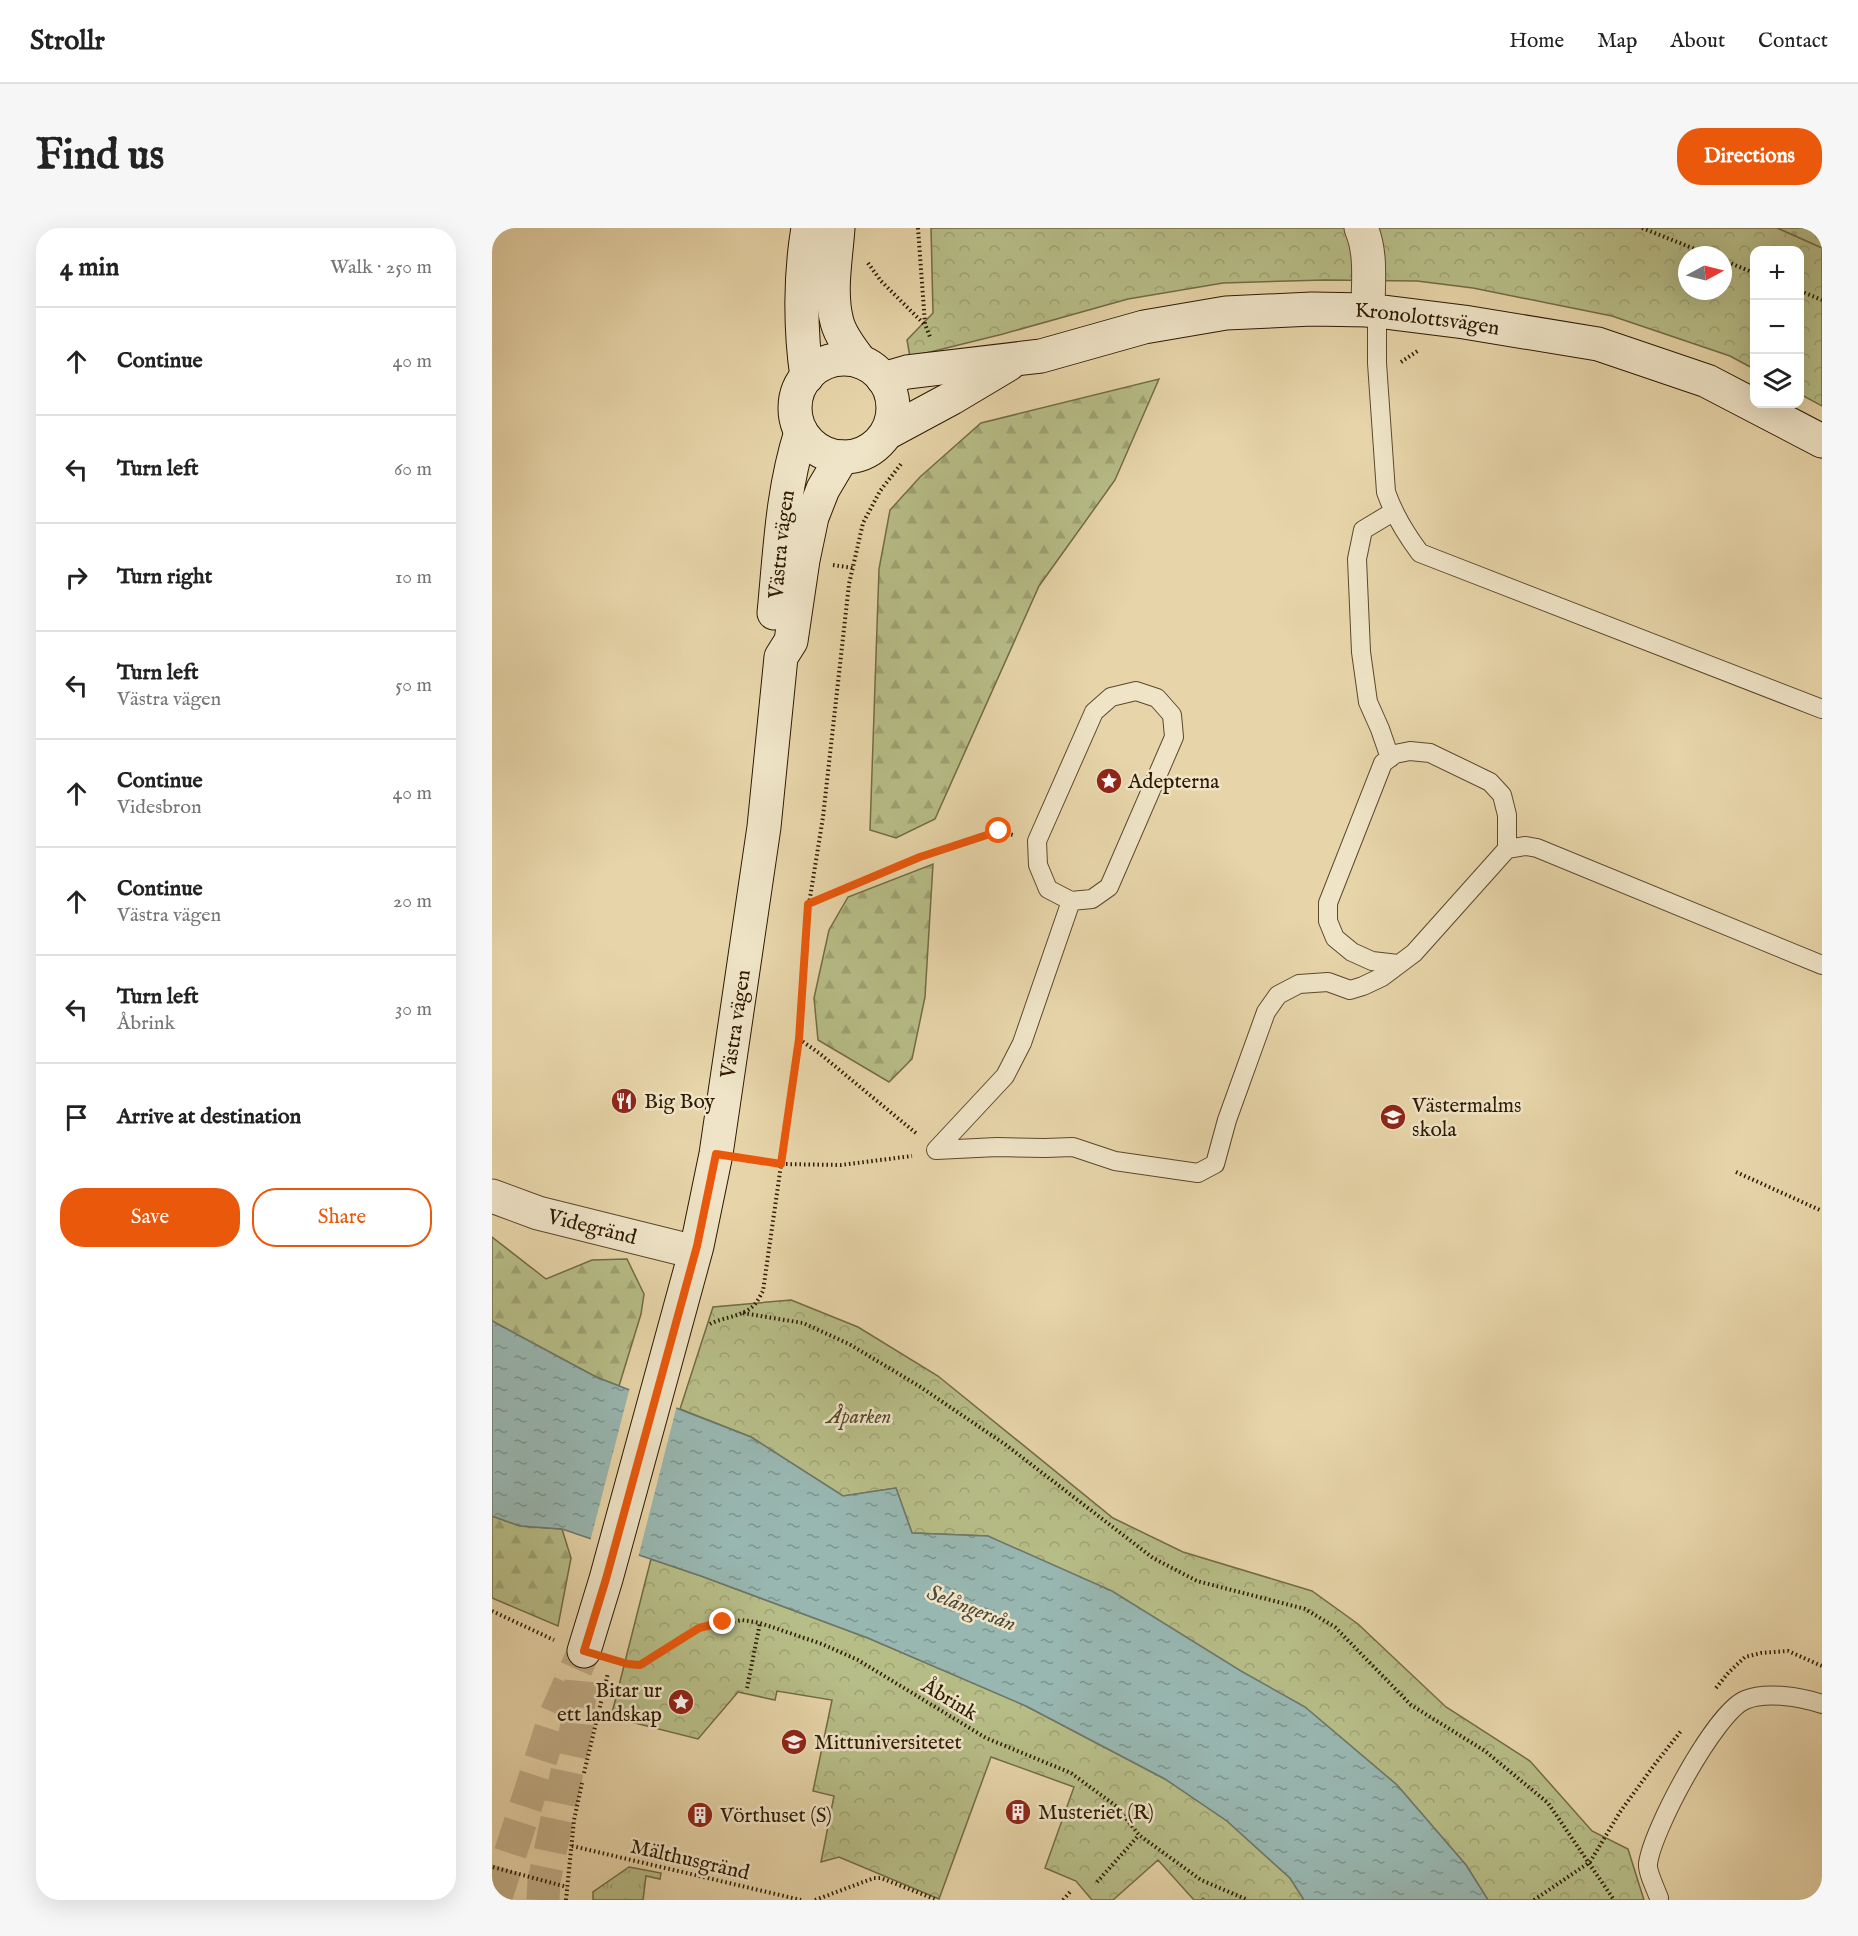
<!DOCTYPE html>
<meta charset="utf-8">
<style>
:root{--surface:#fff;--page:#f6f6f6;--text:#222;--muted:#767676;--line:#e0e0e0;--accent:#ea580c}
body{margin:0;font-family:"IM FELL English",serif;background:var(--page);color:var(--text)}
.controls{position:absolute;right:18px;top:18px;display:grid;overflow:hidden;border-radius:12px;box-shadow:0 6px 24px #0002}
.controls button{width:54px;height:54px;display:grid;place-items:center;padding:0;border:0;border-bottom:2px solid var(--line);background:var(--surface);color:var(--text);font:30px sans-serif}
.compass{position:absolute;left:1186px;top:18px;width:54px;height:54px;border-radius:50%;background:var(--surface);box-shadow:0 6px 24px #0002;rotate:83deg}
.stop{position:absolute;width:18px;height:18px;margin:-14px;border:4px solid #ea580c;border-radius:50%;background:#fff}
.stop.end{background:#ea580c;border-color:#fff;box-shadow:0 2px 6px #0008}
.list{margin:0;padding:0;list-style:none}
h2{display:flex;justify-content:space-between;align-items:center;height:78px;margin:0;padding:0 24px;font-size:26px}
h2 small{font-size:20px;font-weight:400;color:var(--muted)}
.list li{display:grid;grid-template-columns:39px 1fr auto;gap:18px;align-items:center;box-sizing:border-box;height:108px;padding:0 24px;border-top:2px solid var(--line)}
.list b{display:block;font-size:22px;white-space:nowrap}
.list p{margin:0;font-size:20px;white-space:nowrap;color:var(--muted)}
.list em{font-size:20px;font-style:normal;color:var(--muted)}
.actions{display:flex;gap:12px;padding:18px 24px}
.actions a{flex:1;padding:14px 0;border:2px solid var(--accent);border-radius:24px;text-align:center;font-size:21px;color:var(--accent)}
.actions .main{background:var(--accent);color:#fff}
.icon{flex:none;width:33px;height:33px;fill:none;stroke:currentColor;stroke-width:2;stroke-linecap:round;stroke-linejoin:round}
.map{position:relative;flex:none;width:1330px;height:1672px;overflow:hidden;border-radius:24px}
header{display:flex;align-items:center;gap:36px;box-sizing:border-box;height:84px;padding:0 30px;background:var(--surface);border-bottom:2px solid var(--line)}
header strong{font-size:28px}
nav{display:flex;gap:33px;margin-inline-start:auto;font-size:21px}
.intro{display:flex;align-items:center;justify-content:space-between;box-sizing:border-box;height:144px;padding:0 36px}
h1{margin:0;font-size:42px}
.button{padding:15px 27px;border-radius:24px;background:var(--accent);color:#fff;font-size:21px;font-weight:700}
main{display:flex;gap:36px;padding:0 36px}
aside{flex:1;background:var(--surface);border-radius:24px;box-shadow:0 6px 24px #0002}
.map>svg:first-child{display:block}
.grass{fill:url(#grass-tufts);stroke:#726b44;stroke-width:1.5}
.forest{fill:url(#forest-firs);stroke:#726b44;stroke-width:1.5}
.cemetery{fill:url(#cemetery-stones);stroke:#726b44;stroke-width:1.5}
.park{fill:url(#park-crowns);stroke:#726b44;stroke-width:1.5;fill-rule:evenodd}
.water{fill:url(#water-ripples);stroke:#6d786b;stroke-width:1.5}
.pier{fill:#e7d5a9}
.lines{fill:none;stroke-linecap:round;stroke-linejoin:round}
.secondary-tunnel{stroke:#c2af88;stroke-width:33;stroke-dasharray:33 16;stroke-linecap:butt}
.lane-casing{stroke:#5c482c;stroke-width:20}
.street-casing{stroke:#5c482c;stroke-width:35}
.secondary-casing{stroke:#2d1902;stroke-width:35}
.path{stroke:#2d1902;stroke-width:4;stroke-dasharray:1.5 3;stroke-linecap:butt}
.lane{stroke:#efe4c7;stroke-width:18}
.street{stroke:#efe4c7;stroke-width:33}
.secondary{stroke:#efe4c7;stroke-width:33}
.route{stroke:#ea580c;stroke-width:8}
.labels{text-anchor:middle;stroke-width:5;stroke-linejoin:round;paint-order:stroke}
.street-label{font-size:21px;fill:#2d1902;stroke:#efe4c7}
.poi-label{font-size:21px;fill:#2d1902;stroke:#efe4c7;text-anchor:start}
.park-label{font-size:21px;font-style:italic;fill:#564a2a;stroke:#efe4c7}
.water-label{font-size:22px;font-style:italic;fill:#4d4837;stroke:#efe4c7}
</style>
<header>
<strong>Strollr</strong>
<nav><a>Home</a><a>Map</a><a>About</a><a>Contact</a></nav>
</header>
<div class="intro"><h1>Find us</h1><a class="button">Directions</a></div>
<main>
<aside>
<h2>4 min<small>Walk · 250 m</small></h2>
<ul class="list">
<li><svg class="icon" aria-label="ahead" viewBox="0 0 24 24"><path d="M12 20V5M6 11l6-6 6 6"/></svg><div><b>Continue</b></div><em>40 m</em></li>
<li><svg class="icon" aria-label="left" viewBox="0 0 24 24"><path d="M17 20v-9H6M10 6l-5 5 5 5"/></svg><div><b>Turn left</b></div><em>60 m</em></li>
<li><svg class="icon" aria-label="right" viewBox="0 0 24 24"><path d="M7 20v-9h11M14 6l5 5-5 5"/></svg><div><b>Turn right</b></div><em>10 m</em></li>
<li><svg class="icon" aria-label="left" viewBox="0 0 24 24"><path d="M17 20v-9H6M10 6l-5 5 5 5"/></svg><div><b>Turn left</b><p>Västra vägen</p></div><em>50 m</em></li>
<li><svg class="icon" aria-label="ahead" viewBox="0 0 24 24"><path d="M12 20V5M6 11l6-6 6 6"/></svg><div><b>Continue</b><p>Videsbron</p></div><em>40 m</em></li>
<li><svg class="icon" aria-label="ahead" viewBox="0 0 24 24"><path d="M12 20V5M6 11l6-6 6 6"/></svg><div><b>Continue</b><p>Västra vägen</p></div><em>20 m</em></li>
<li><svg class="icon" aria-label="left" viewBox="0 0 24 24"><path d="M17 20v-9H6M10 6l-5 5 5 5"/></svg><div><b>Turn left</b><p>Åbrink</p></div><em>30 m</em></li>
<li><svg class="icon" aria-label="arrive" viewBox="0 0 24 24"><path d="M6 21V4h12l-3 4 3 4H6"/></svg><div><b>Arrive at destination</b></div></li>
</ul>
<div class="actions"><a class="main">Save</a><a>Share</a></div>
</aside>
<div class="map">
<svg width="1330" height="1672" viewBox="0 0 1330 1672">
<defs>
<pattern id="grass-tufts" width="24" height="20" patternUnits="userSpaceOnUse" patternTransform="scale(1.5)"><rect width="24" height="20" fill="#b7bd87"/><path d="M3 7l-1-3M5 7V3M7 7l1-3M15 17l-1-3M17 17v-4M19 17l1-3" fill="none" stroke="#9ea273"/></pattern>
<pattern id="forest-firs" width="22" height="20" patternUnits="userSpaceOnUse" patternTransform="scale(1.5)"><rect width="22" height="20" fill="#b7bd87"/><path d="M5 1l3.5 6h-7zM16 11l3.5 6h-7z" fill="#9ea273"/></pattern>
<pattern id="cemetery-stones" width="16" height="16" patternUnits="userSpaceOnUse" patternTransform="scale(1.5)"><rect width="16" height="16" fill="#b7bd87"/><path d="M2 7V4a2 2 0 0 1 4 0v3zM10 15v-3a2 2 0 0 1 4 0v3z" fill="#9ea273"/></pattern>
<pattern id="park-crowns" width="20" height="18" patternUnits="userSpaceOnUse" patternTransform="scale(1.5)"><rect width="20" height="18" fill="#b7bd87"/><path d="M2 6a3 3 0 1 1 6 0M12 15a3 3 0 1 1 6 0" fill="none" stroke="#9ea273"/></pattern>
<pattern id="water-ripples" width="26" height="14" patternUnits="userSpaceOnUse" patternTransform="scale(1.5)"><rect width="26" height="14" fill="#98b7b1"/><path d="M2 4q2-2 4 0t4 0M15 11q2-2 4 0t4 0" fill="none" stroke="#7c948e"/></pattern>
</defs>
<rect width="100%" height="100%" fill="#e7d5a9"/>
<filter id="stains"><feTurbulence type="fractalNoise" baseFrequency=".00333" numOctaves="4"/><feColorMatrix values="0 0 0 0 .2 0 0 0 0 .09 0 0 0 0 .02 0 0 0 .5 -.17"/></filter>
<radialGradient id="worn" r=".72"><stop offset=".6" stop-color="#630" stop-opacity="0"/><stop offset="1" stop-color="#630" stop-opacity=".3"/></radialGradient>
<path class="grass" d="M 137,1639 L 169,1645 L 168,1651 L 154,1648 L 151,1672 L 101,1672 L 101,1664 Z"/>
<path class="forest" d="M 667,151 L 623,252 L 547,358 L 443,591 L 404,610 L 378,602 L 387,341 L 398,282 L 428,249 L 489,195 Z
M 441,636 L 433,769 L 420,831 L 397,854 L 326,812 L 322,770 L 337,702 L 356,669 Z
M 0,1009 L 54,1051 L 100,1032 L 135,1031 L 152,1066 L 149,1086 L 127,1158 L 104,1149 L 0,1093 Z
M 0,1288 L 28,1298 L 70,1301 L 79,1330 L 66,1398 L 0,1370 Z"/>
<path class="cemetery" d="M 1285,0 L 1330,0 L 1330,20 Z"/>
<path class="park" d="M 439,0 L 1285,0 L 1330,20 L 1330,178 L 1308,166 L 1308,22 L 1262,22 L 1262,141 L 1238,128 L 1120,88 L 981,60 L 925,53 L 833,52 L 731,55 L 636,71 L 511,106 L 418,129 L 415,112 L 441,85 ZM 1195,27 L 1231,27 L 1231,63 L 1195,63 Z
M 299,1072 L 366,1099 L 446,1148 L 621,1290 L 691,1324 L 820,1363 L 866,1396 L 954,1479 L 1038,1533 L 1100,1603 L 1136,1621 L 1152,1672 L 996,1672 L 974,1637 L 905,1557 L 813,1479 L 496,1308 L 420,1305 L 404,1260 L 351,1268 L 259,1209 L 188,1181 L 221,1079 Z
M 159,1331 L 209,1348 L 376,1410 L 534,1478 L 673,1551 L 735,1593 L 798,1650 L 812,1672 L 713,1672 L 711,1670 L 709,1672 L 702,1672 L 666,1632 L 621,1672 L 600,1672 L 584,1653 L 553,1640 L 582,1559 L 499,1529 L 447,1671 L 347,1629 L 329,1634 L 342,1568 L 321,1563 L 340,1472 L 285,1463 L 283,1472 L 246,1464 L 206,1511 L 119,1489 Z"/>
<path class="water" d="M 0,1093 L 104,1149 L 259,1209 L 351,1268 L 404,1260 L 420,1305 L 496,1308 L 620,1363 L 749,1443 L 813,1479 L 905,1557 L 974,1637 L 996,1672 L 812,1672 L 798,1650 L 735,1593 L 673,1551 L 534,1478 L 376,1410 L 209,1348 L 70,1301 L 28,1298 L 0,1288 Z"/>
<path class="pier" d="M 138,1159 L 185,1177 L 146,1330 L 98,1314 Z"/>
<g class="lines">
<path class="secondary-tunnel" d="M 3,1672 L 63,1488 L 92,1423
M 51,1672 L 52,1653 L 85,1496 L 89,1453"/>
<g class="lane-casing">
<path id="lane" d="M 885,83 L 885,135 L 894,264 C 902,287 913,305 928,325 L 1330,481
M 898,530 L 888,501 L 876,474 L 869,424 L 865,331 L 871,302 L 901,284
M 1015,621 L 1034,618 L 1045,620 L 1330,737
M 444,922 L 505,919 L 553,920 L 581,919 L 623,933 L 706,945 L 723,936 L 735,892 L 774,784 L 786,767 L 807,756 L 836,754 L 858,762 L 871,758 L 890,749 L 922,725 L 1015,621 L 1015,587 L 1010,567 L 998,554 L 938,525 L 918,523 L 903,526 L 891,535 L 836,675 L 836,693 L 843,710 L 860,724 L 880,733 L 906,736
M 444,922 L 513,848 L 530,815 L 579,673 L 600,671 L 617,659 L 682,509 L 680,487 L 665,470 L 644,463 L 619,469 L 602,484 L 545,613 L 546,637 L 556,661 L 579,673
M 1167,1670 C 1164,1662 1155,1643 1156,1636 C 1160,1602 1223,1485 1253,1472 C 1274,1463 1309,1469 1330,1476"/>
</g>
<g class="street-casing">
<g id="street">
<path d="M 869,0 C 880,25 876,55 876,82"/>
<path id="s1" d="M 0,968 L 46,985 L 203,1024"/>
</g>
</g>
<g class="secondary-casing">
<g id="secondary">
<path d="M 346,0 C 344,30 337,64 345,94 C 349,109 360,122 369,134"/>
<circle cx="352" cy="180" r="49"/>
<path d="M 315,149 C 308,102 308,47 316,0"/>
<path id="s2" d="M 391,151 L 415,144 L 549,128 L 652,99 L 734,85 L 820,81 L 876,82 L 972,94 L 1106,116 L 1215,153 L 1330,213"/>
<path d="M 395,205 L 460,170 L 517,136"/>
<path id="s3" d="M 282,385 C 288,324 290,263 309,204"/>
<path id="s4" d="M 92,1423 L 114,1351 L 205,1018 L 224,926 L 272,599 L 289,429 L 299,413 L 311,332 L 320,289 L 331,261 L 350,229"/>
</g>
</g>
<path class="path" d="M 426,0 L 433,96 L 438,109
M 1150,0 L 1218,27
M 1231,32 L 1262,45
M 376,35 L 389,53 L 432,96
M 1308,63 L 1330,72
M 909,134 L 927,122
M 341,337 L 361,340
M 317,675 L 428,629 L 507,603 L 521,607
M 307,811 L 327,825 L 425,906
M 254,930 L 289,936 L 349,937 L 420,928
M 1244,944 L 1330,983
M 251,1085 L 311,1095 L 357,1116 L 427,1158 L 514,1217 L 661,1330 L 705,1353 L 813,1381 L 843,1399 L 919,1477 L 993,1523 L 1056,1575 L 1122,1672
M 218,1096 C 231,1089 249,1089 260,1079 C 265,1075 268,1068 271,1063 L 307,811 L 317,676 L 331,589 L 357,356 L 371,295 L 388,263 L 409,236
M 0,1383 L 62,1412
M 123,1432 L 148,1437 L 207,1400 L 250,1392 L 268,1395 L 330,1416 L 366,1432 L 494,1510 L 579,1545 L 624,1578 L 647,1607 L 709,1652 L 756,1672
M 255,1460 L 268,1395
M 1224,1460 L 1237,1444 L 1253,1429 L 1269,1425 L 1296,1423 L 1330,1438
M 92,1545 L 116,1445
M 80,1618 L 309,1672
M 1,1639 L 75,1659
M 605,1654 L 647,1607
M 74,1672 L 82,1592 L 90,1555
M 323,1672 L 382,1650 L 389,1650 L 445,1672
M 571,1672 L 578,1664
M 1042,1672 L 1098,1634 L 1128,1584 L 1163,1536 L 1189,1503"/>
<use href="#lane" class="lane"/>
<use href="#street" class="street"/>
<use href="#secondary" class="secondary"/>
</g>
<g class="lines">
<path class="route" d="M 231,1394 L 207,1400 L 148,1437 L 136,1436 L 92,1423 L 114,1351 L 205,1018 L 224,926 L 289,936 L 307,811 L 316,676 L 428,629 L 507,603"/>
</g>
<defs>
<g id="sight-disc" transform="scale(1.35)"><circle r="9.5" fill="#8f2418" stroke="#efe4c7"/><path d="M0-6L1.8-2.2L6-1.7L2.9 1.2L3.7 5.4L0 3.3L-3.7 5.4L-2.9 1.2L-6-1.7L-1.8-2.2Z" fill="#fff"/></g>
<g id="restaurant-disc" transform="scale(1.35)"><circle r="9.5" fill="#8f2418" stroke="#efe4c7"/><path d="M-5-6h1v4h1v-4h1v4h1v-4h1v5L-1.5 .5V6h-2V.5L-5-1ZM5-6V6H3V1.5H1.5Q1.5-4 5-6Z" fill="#fff"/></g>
<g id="school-disc" transform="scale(1.35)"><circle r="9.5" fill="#8f2418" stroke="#efe4c7"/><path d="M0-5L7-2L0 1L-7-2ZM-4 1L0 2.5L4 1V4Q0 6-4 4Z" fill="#fff"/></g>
<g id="university-disc" transform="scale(1.35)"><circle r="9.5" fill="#8f2418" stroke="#efe4c7"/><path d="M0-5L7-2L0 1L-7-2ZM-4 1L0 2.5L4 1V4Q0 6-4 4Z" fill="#fff"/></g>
<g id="building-disc" transform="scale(1.35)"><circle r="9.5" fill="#8f2418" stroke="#efe4c7"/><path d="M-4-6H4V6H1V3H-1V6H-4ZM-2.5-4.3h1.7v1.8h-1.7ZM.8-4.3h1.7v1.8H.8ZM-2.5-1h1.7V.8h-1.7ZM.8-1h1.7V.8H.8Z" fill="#fff"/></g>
</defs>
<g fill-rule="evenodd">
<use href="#sight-disc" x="617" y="553"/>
<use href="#restaurant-disc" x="132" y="873"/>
<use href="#school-disc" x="901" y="889"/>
<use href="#sight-disc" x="189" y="1474"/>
<use href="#university-disc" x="302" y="1514"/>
<use href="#building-disc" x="526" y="1584"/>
<use href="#building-disc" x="208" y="1587"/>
</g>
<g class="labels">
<g class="street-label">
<text dy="7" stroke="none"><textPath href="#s2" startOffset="552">Kronolottsvägen</textPath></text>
<text dy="7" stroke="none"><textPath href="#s3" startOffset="69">Västra vägen</textPath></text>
<text dy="7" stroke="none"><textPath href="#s4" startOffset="646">Västra vägen</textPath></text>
<text dy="7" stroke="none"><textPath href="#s1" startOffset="105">Videgränd</textPath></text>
<text transform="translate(458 1471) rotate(31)" y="7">Åbrink</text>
<text transform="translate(198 1631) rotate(13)" y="7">Mälthusgränd</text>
</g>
<g class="poi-label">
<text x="636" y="560">Adepterna</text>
<text x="152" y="880">Big Boy</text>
<text x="920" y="884">Västermalms<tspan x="920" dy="24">skola</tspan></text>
<text x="170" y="1469" text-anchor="end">Bitar ur<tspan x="170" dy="24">ett landskap</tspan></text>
<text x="322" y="1521">Mittuniversitetet</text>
<text x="546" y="1591">Musteriet (R)</text>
<text x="228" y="1594">Vörthuset (S)</text>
</g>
<g class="park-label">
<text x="367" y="1195">Åparken</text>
</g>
<g class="water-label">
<text transform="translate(480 1379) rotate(21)" y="8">Selångersån</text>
</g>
</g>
<rect width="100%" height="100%" filter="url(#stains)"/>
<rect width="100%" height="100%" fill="url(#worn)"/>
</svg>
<div class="controls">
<button>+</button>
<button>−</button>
<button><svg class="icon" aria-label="layers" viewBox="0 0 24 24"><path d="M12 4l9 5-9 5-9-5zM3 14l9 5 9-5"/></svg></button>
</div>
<svg class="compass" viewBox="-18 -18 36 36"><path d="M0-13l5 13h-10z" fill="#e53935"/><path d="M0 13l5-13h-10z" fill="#767676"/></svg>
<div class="stop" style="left:507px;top:603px"></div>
<div class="stop end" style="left:231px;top:1394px"></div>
</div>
</main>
